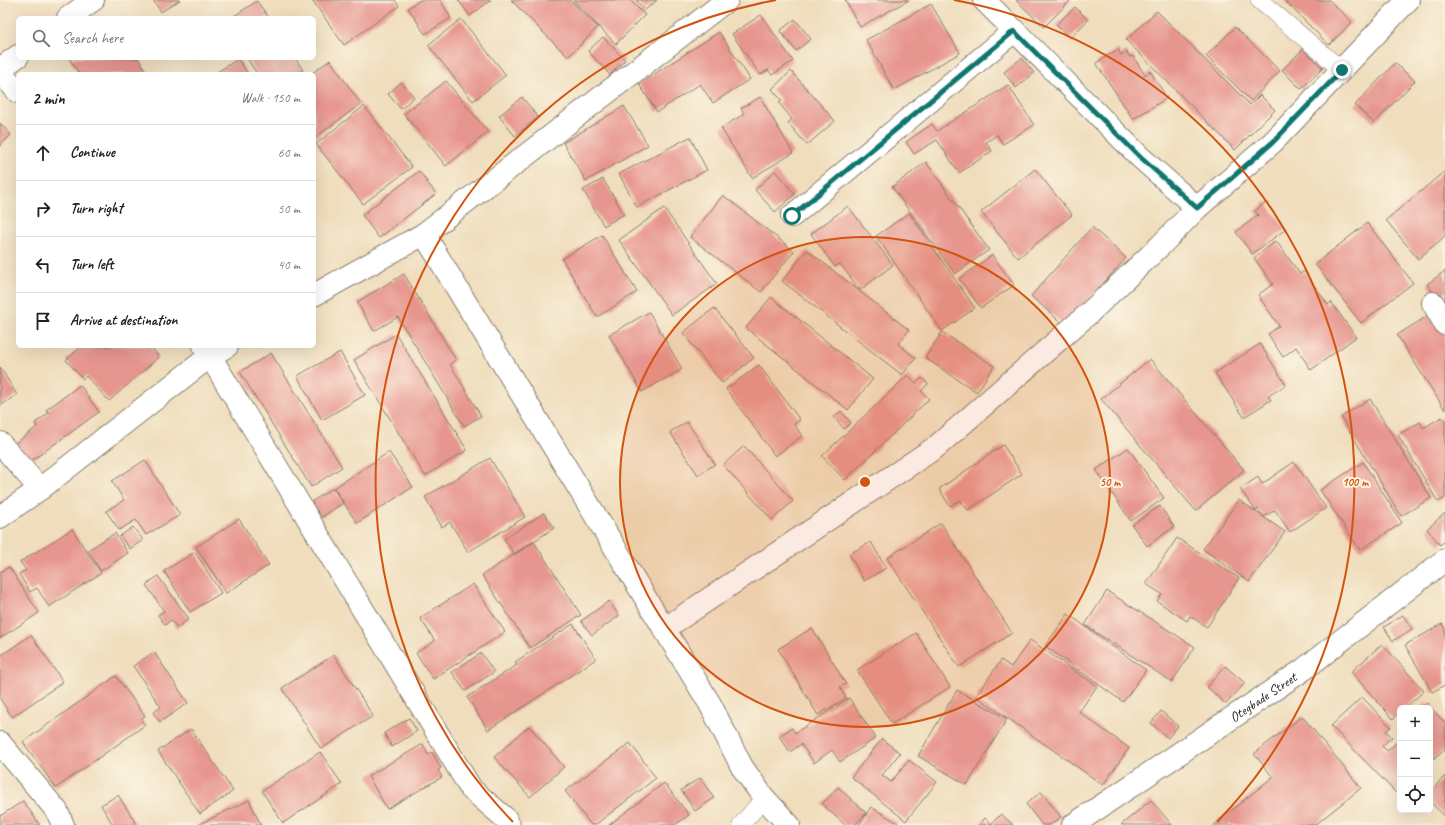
<!DOCTYPE html>
<meta charset="utf-8">
<style>
:root{--surface:#fff;--page:#f6f6f6;--text:#202124;--muted:#757577;--line:#e0e0e0}
body{margin:0;font-family:Caveat,sans-serif;background:var(--page);color:var(--text)}
.controls{position:absolute;right:12px;bottom:12px;display:grid;overflow:hidden;border-radius:6px;box-shadow:0 4px 16px #0002}
.controls button{width:36px;height:36px;display:grid;place-items:center;padding:0;border:0;border-bottom:1px solid var(--line);background:var(--surface);color:var(--text);font:20px sans-serif}
.stop{position:absolute;width:12px;height:12px;margin:-9px;border:3px solid #0f766e;border-radius:50%;background:#fff}
.stop.end{background:#0f766e;border-color:#fff;box-shadow:0 1px 4px #0008}
.list{margin:0;padding:0;list-style:none}
h2{display:flex;justify-content:space-between;align-items:center;height:52px;margin:0;padding:0 16px;font-size:17px}
h2 small{font-size:13px;font-weight:400;color:var(--muted)}
.list li{display:grid;grid-template-columns:26px 1fr auto;gap:12px;align-items:center;box-sizing:border-box;height:56px;padding:0 16px;border-top:1px solid var(--line)}
.list b{display:block;font-size:15px;white-space:nowrap}
.list em{font-size:13px;font-style:normal;color:var(--muted)}
.icon{flex:none;width:22px;height:22px;fill:none;stroke:currentColor;stroke-width:2;stroke-linecap:round;stroke-linejoin:round}
.map{position:relative;flex:none;width:1445px;height:825px;overflow:hidden}
.search{position:absolute;background:var(--surface);box-shadow:0 4px 16px #0002;left:16px;top:16px;width:300px;height:44px;display:flex;align-items:center;gap:10px;box-sizing:border-box;padding:0 14px;border-radius:6px;color:var(--muted);font-size:15px}
.panel{position:absolute;background:var(--surface);box-shadow:0 4px 16px #0002;left:16px;top:72px;width:300px;height:276px;border-radius:6px}
.map>svg:first-child{display:block}
.building{fill:#e7968f}
.lines{fill:none;stroke-linecap:round;stroke-linejoin:round}
.service-casing{stroke:#867c6c;stroke-width:18}
.minor-casing{stroke:#867c6c;stroke-width:24}
.service{stroke:#fff;stroke-width:17}
.minor{stroke:#fff;stroke-width:22}
.route{stroke:#0f766e;stroke-width:5}
.ring{fill:none;stroke:#d4530e;stroke-width:2}
.labels{text-anchor:middle;stroke-width:4;stroke-linejoin:round;paint-order:stroke}
.street-label{font-size:14px;fill:#1c1c1c;stroke:#fcf5e5}
.centre{fill:#d4530e;stroke:#fcf5e5;stroke-width:2}
.ring-label{font-size:12px;text-anchor:middle;font-weight:bold;fill:#d4530e;stroke:#fcf5e5;stroke-width:4;stroke-linejoin:round;paint-order:stroke}
</style>
<div class="map">
<svg width="1445" height="825" viewBox="0 0 1445 825">
<rect width="100%" height="100%" fill="#fcf5e5"/>
<filter id="ink" filterUnits="userSpaceOnUse"><feTurbulence type="fractalNoise" baseFrequency=".025" numOctaves="2"/><feDisplacementMap in="SourceGraphic" scale="8" xChannelSelector="R" yChannelSelector="G"/><feConvolveMatrix kernelMatrix="1 2 1 2 8 2 1 2 1" color-interpolation-filters="sRGB"/></filter>
<filter id="wash" filterUnits="userSpaceOnUse"><feTurbulence type="fractalNoise" baseFrequency=".012" numOctaves="4" result="noise"/><feDisplacementMap in="SourceGraphic" scale="16" xChannelSelector="R" yChannelSelector="G"/><feGaussianBlur stdDeviation="0.9" result="paint"/><feColorMatrix in="noise" values="0 0 0 0 0 0 0 0 0 0 0 0 0 0 0 0 0 1.4 0 .05"/><feComposite in="paint" operator="in"/></filter>
<g filter="url(#wash)">
<rect width="100%" height="100%" fill="#efddbb"/>
<g id="blocks">
<path class="building" d="M 153,0 L 180,0 L 161,12 Z
M 312,0 L 395,0 L 399,6 L 344,45 Z
M 420,0 L 440,0 L 451,18 L 425,34 L 408,8 Z
M 458,0 L 491,0 L 470,16 Z
M 511,0 L 570,0 L 598,27 L 568,57 Z
M 573,0 L 630,0 L 645,15 L 616,44 Z
M 636,0 L 657,0 L 645,10 Z
M 845,0 L 909,0 L 860,27 Z
M 1016,0 L 1071,0 L 1044,27 Z
M 1284,0 L 1329,0 L 1352,22 L 1329,45 Z
M 257,1 L 269,18 L 231,18 Z
M 931,4 L 960,53 L 894,90 L 866,40 Z
M 1075,7 L 1088,20 L 1070,38 L 1056,25 Z
M 1157,11 L 1250,105 L 1260,95 L 1275,110 L 1235,150 L 1126,40 Z
M 761,15 L 793,61 L 772,75 L 768,70 L 760,75 L 732,34 Z
M 461,19 L 506,75 L 473,101 L 428,45 Z
M 795,19 L 811,39 L 796,51 L 780,31 Z
M 1235,27 L 1280,71 L 1251,101 L 1206,56 Z
M 719,32 L 750,79 L 713,103 L 700,84 L 657,112 L 639,84 Z
M 603,37 L 625,60 L 610,75 L 588,51 Z
M 1118,49 L 1121,55 L 1126,51 L 1130,57 L 1133,56 L 1145,75 L 1150,71 L 1167,98 L 1133,119 L 1096,63 Z
M 1303,49 L 1323,68 L 1301,89 L 1282,70 Z
M 69,58 L 138,58 L 148,74 L 79,74 Z
M 247,58 L 295,58 L 303,70 L 296,74 L 257,74 Z
M 1022,58 L 1034,73 L 1016,88 L 1004,72 Z
M 238,59 L 248,74 L 214,74 Z
M 330,60 L 361,104 L 314,138 L 314,74 L 311,74 Z
M 1395,63 L 1415,81 L 1374,123 L 1355,105 Z
M 791,71 L 835,121 L 807,145 L 788,123 L 792,119 L 779,103 L 782,101 L 772,89 Z
M 446,81 L 488,132 L 446,166 L 404,114 Z
M 401,82 L 414,97 L 401,109 L 388,94 Z
M 1008,85 L 1034,125 L 1003,144 L 997,135 L 986,142 L 992,151 L 959,173 L 937,140 L 914,154 L 906,142 L 932,124 L 937,131 Z
M 522,97 L 538,117 L 515,136 L 499,116 Z
M 760,97 L 793,153 L 752,178 L 721,128 L 744,114 L 741,108 Z
M 364,106 L 412,167 L 363,204 L 316,144 Z
M 624,106 L 648,145 L 586,181 L 563,143 Z
M 0,123 L 11,135 L 0,146 Z
M 690,137 L 707,170 L 637,207 L 619,174 Z
M 926,162 L 989,250 L 955,274 L 892,187 Z
M 1035,169 L 1072,215 L 1018,258 L 981,212 Z
M 419,171 L 436,194 L 379,238 L 362,215 Z
M 775,171 L 795,194 L 775,212 L 755,190 Z
M 1445,171 L 1445,236 L 1418,259 L 1386,220 Z
M 603,179 L 624,214 L 604,226 L 583,190 Z
M 723,195 L 794,251 L 761,292 L 690,237 Z
M 1266,202 L 1286,229 L 1252,254 L 1236,232 L 1258,215 L 1255,211 Z
M 848,206 L 893,265 L 860,290 L 840,264 L 835,267 L 811,234 Z
M 664,208 L 717,284 L 672,315 L 619,240 Z
M 909,213 L 975,308 L 942,331 L 876,236 Z
M 1367,223 L 1413,283 L 1361,323 L 1315,264 Z
M 1092,227 L 1126,258 L 1065,326 L 1031,296 Z
M 602,235 L 637,292 L 597,317 L 562,259 Z
M 1276,241 L 1300,274 L 1304,271 L 1328,305 L 1331,302 L 1356,337 L 1311,370 L 1296,347 L 1283,357 L 1268,334 L 1279,326 L 1258,295 L 1273,284 L 1254,258 Z
M 807,250 L 909,330 L 898,344 L 916,358 L 902,375 L 782,281 Z
M 992,255 L 1014,285 L 981,308 L 959,279 Z
M 1445,271 L 1445,310 L 1427,284 Z
M 404,274 L 456,360 L 450,364 L 481,416 L 464,426 L 398,317 L 374,331 L 357,302 Z
M 771,297 L 873,379 L 848,410 L 746,328 Z
M 714,308 L 754,358 L 722,383 L 683,333 Z
M 649,312 L 682,369 L 642,392 L 609,335 Z
M 1431,314 L 1445,336 L 1445,410 L 1397,335 Z
M 942,332 L 994,366 L 977,392 L 925,358 Z
M 396,334 L 467,450 L 425,476 L 354,360 Z
M 1260,344 L 1286,385 L 1268,396 L 1271,400 L 1244,417 L 1215,373 Z
M 82,346 L 150,346 L 159,357 L 109,401 L 86,376 L 83,379 L 66,360 Z
M 340,352 L 365,395 L 322,420 L 297,376 Z
M 271,353 L 342,467 L 311,487 L 240,372 Z
M 1150,359 L 1244,470 L 1196,511 L 1101,399 Z
M 759,365 L 800,420 L 794,424 L 802,436 L 775,456 L 726,389 Z
M 0,367 L 17,395 L 0,406 Z
M 908,375 L 916,383 L 922,378 L 928,384 L 921,391 L 929,399 L 845,480 L 822,456 Z
M 80,385 L 99,412 L 27,464 L 13,445 L 37,427 L 35,423 L 49,413 L 46,410 Z
M 1370,399 L 1431,498 L 1401,516 L 1341,417 Z
M 841,411 L 851,423 L 844,429 L 834,417 Z
M 1442,417 L 1445,421 L 1445,498 L 1438,502 L 1398,435 L 1420,422 L 1423,428 Z
M 687,422 L 715,464 L 698,475 L 670,432 Z
M 1003,445 L 1022,474 L 968,510 L 960,500 L 950,506 L 939,489 Z
M 744,446 L 793,501 L 772,520 L 723,465 Z
M 1128,448 L 1164,498 L 1131,521 L 1096,470 Z
M 389,452 L 413,487 L 357,523 L 334,488 Z
M 490,458 L 525,517 L 468,552 L 450,522 L 442,527 L 425,497 Z
M 145,460 L 180,515 L 146,535 L 136,520 L 119,530 L 106,511 L 124,500 L 112,481 Z
M 1294,462 L 1326,508 L 1290,532 L 1275,510 L 1264,517 L 1258,509 L 1256,511 L 1240,489 L 1258,477 L 1262,484 Z
M 1363,462 L 1402,523 L 1360,550 L 1320,490 Z
M 333,488 L 343,503 L 322,517 L 311,502 Z
M 1239,500 L 1285,532 L 1249,582 L 1203,549 Z
M 1160,506 L 1174,527 L 1147,546 L 1132,525 Z
M 544,513 L 554,528 L 514,554 L 504,539 Z
M 1445,513 L 1445,541 L 1440,545 L 1427,529 Z
M 239,519 L 269,565 L 226,593 L 196,547 Z
M 941,523 L 1012,633 L 959,667 L 887,558 Z
M 133,527 L 143,540 L 130,549 L 120,536 Z
M 72,529 L 101,573 L 49,607 L 37,588 L 30,592 L 19,574 L 26,570 L 20,562 Z
M 115,533 L 128,553 L 101,571 L 88,550 Z
M 1177,538 L 1239,578 L 1207,627 L 1190,616 L 1187,621 L 1157,601 L 1162,594 L 1146,584 Z
M 534,542 L 581,615 L 530,648 L 482,575 Z
M 871,542 L 886,568 L 864,581 L 849,554 Z
M 195,552 L 221,593 L 190,612 L 164,571 Z
M 9,567 L 39,613 L 0,638 L 0,572 Z
M 158,576 L 189,619 L 177,628 L 171,620 L 165,625 L 158,615 L 164,611 L 146,585 Z
M 473,584 L 505,632 L 433,679 L 416,653 L 435,641 L 420,618 Z
M 1107,591 L 1195,647 L 1172,682 L 1085,625 Z
M 609,601 L 619,616 L 592,635 L 581,621 Z
M 1068,614 L 1146,670 L 1123,702 L 1045,646 Z
M 1403,615 L 1412,629 L 1393,641 L 1384,627 Z
M 573,624 L 596,659 L 488,730 L 467,697 L 517,665 L 515,662 Z
M 1442,624 L 1445,629 L 1445,685 L 1432,692 L 1405,645 Z
M 812,628 L 846,684 L 840,687 L 846,698 L 818,715 L 778,649 Z
M 916,633 L 950,687 L 892,724 L 857,670 Z
M 31,635 L 63,682 L 12,717 L 0,699 L 0,656 Z
M 1030,640 L 1097,686 L 1079,712 L 1129,748 L 1103,785 L 976,696 L 1001,660 L 1011,667 Z
M 1382,644 L 1424,691 L 1405,708 L 1400,708 L 1400,712 L 1393,719 L 1351,672 Z
M 154,652 L 188,703 L 160,722 L 153,713 L 161,707 L 133,666 Z
M 481,653 L 494,672 L 465,691 L 452,672 Z
M 334,655 L 373,716 L 321,749 L 282,688 Z
M 1225,666 L 1245,683 L 1226,704 L 1207,687 Z
M 116,676 L 145,716 L 141,719 L 145,725 L 56,788 L 23,742 Z
M 957,690 L 1007,719 L 967,785 L 918,756 Z
M 1362,697 L 1391,727 L 1386,731 L 1392,737 L 1382,746 L 1387,751 L 1400,740 L 1400,789 L 1396,793 L 1331,726 Z
M 849,698 L 876,738 L 840,762 L 832,750 L 814,763 L 801,744 L 790,752 L 779,736 L 792,728 L 795,733 Z
M 1427,703 L 1445,723 L 1445,749 L 1433,759 L 1430,756 L 1430,708 L 1421,708 Z
M 1161,711 L 1178,726 L 1168,738 L 1151,723 Z
M 1302,716 L 1361,788 L 1315,825 L 1213,825 L 1273,777 L 1254,754 Z
M 409,718 L 417,731 L 392,747 L 384,733 Z
M 529,726 L 564,767 L 530,797 L 494,757 Z
M 191,729 L 233,791 L 200,814 L 158,751 Z
M 882,739 L 900,753 L 882,775 L 891,782 L 909,760 L 937,782 L 906,821 L 851,777 Z
M 630,743 L 656,778 L 595,825 L 591,825 L 565,791 Z
M 423,744 L 428,755 L 432,752 L 441,768 L 438,770 L 442,777 L 387,809 L 368,776 Z
M 320,752 L 342,784 L 283,823 L 262,791 Z
M 1445,776 L 1445,816 L 1430,802 L 1430,792 Z
M 700,778 L 714,798 L 695,811 L 681,790 Z
M 664,783 L 689,815 L 675,825 L 609,825 Z
M 838,787 L 866,813 L 855,825 L 845,825 L 822,804 Z
M 1041,792 L 1061,817 L 1050,825 L 1042,825 L 1026,804 Z
M 118,795 L 137,825 L 113,825 L 101,805 Z
M 249,800 L 261,825 L 198,825 L 206,821 Z
M 1151,800 L 1172,825 L 1121,825 Z
M 23,801 L 40,825 L 0,825 L 0,816 Z
M 871,807 L 898,823 L 896,825 L 859,825 Z
M 1001,814 L 1013,825 L 979,825 L 985,818 L 991,824 Z"/>
</g>
</g>
<g filter="url(#ink)">
<use href="#blocks" fill-opacity="0" stroke="#867c6c" stroke-width="1"/>
<g class="lines">
<g class="service-casing">
<path id="service" d="M 1259,0 L 1342,70
M 741,825 L 764,798"/>
</g>
<g class="minor-casing">
<g id="minor">
<path d="M 984,0 L 1140,157 L 1197,208 L 1273,142 L 1408,0"/>
<path d="M 68,18 L 93,0"/>
<path d="M 0,69 L 18,56"/>
<path d="M 0,71 L 18,92"/>
<path d="M 792,216 L 1014,31"/>
<path d="M 424,234 L 710,704 L 742,767 L 764,798 L 789,825"/>
<path d="M 314,295 L 424,234 L 727,0"/>
<path d="M 1433,303 L 1445,324"/>
<path d="M 204,346 L 471,789 L 506,819 L 509,825"/>
<path d="M 0,443 L 40,489"/>
<path d="M 0,517 L 40,489 L 210,356 L 227,346"/>
<path d="M 664,629 L 936,447 L 1087,315 L 1160,246 L 1197,208"/>
<path d="M 0,743 L 57,811 L 63,825"/>
<path id="s1" d="M 1073,825 L 1303,670 L 1445,560"/>
</g>
</g>
<use href="#service" class="service"/>
<use href="#minor" class="minor"/>
</g>
</g>
<g class="lines" filter="url(#ink)">
<path class="route" d="M 792,216 L 1014,31 L 1140,157 L 1197,208 L 1273,142 L 1342,70"/>
</g>
<circle cx="865" cy="482" r="245" fill="#d4530e" fill-opacity=".12"/>
<g class="ring">
<circle cx="865" cy="482" r="245"/>
<path d="M513 822A490 490 0 0 1 776 0M954 0A490 490 0 0 1 1217 822"/>
</g>
<g class="labels">
<g class="street-label">
<text dy="5" stroke="none"><textPath href="#s1" startOffset="229">Otegbade Street</textPath></text>
</g>
</g>
<circle cx="865" cy="482" r="6" class="centre"/>
<g class="ring-label">
<text x="1110" y="486">50 m</text>
<text x="1355" y="486">100 m</text>
</g>
</svg>
<div class="controls">
<button>+</button>
<button>−</button>
<button><svg class="icon" aria-label="locate" viewBox="0 0 24 24"><circle cx="12" cy="12" r="6"/><path d="M12 2v4M12 18v4M2 12h4M18 12h4"/></svg></button>
</div>
<div class="stop" style="left:792px;top:216px"></div>
<div class="stop end" style="left:1342px;top:70px"></div>
<div class="search"><svg class="icon" aria-label="search" viewBox="0 0 24 24"><circle cx="10" cy="10" r="6"/><path d="M15 15l6 6"/></svg>Search here</div>
<section class="panel">
<h2>2 min<small>Walk · 150 m</small></h2>
<ul class="list">
<li><svg class="icon" aria-label="ahead" viewBox="0 0 24 24"><path d="M12 20V5M6 11l6-6 6 6"/></svg><div><b>Continue</b></div><em>60 m</em></li>
<li><svg class="icon" aria-label="right" viewBox="0 0 24 24"><path d="M7 20v-9h11M14 6l5 5-5 5"/></svg><div><b>Turn right</b></div><em>50 m</em></li>
<li><svg class="icon" aria-label="left" viewBox="0 0 24 24"><path d="M17 20v-9H6M10 6l-5 5 5 5"/></svg><div><b>Turn left</b></div><em>40 m</em></li>
<li><svg class="icon" aria-label="arrive" viewBox="0 0 24 24"><path d="M6 21V4h12l-3 4 3 4H6"/></svg><div><b>Arrive at destination</b></div></li>
</ul>
</section>
</div>
